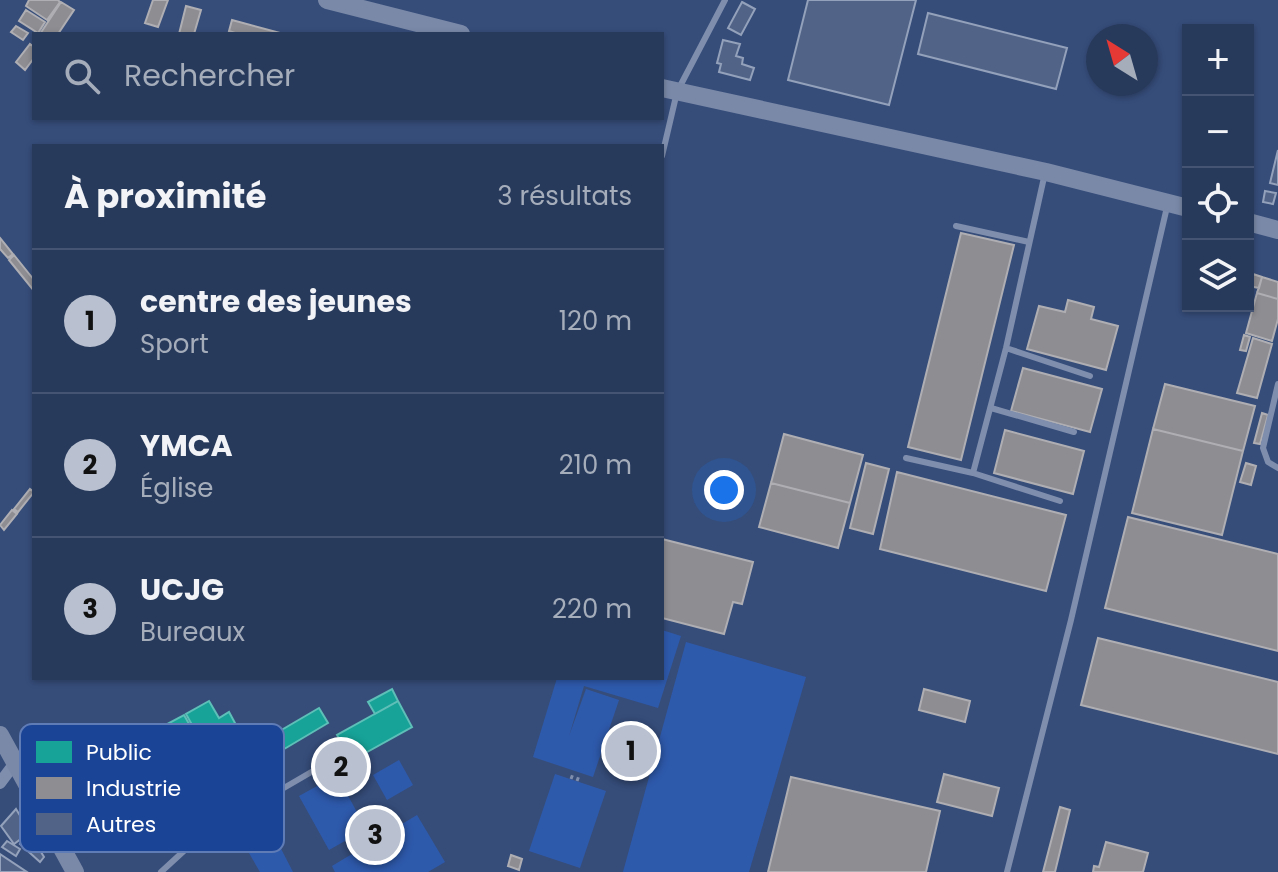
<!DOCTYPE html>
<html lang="fr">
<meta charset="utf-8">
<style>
:root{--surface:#283a5c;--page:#304162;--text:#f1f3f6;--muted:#a5adbb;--line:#445472;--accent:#b9c1d0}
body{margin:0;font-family:Poppins,sans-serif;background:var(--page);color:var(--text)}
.controls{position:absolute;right:24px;top:24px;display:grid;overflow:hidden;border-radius:0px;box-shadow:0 2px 6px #0004}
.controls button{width:72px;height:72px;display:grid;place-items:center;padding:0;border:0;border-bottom:2px solid var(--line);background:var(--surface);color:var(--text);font:40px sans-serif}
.compass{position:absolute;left:1086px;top:24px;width:72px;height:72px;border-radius:50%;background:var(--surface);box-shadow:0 2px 6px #0004;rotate:323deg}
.you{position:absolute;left:724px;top:490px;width:28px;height:28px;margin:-20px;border:6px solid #fff;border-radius:50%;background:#1a73e8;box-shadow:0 0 0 12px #1a73e833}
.badge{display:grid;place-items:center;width:52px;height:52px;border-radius:50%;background:var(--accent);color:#111;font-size:26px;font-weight:700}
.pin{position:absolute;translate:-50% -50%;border:4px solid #fff;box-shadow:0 2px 8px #0006}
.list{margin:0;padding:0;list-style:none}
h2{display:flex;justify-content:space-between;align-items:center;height:104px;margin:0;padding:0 32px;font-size:34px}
h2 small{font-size:26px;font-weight:400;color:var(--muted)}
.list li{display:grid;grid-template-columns:52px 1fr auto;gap:24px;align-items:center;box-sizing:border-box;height:144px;padding:0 32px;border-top:2px solid var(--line)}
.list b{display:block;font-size:30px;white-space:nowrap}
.list p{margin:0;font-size:26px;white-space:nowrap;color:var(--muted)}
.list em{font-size:26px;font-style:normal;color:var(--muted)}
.icon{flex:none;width:44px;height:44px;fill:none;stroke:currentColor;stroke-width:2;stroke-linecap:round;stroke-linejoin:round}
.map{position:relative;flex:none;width:1278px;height:872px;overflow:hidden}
.search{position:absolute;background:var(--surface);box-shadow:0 2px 6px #0004;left:32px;top:32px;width:632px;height:88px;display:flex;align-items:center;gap:20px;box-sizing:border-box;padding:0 28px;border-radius:0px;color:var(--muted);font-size:30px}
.panel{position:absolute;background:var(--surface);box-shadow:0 2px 6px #0004;left:32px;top:144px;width:632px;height:536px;border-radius:0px}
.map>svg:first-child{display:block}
.green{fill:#2e5aac}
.public{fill:#17a398;stroke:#5dbfb7;stroke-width:2}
.industry{fill:#8d8d92;stroke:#afafb3;stroke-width:2}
.building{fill:#516488;stroke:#94a1ba;stroke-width:2}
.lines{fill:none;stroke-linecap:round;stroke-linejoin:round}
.path{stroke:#7f8ead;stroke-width:3;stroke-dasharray:4 6;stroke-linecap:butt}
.lane{stroke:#7f8ead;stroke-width:6}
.street{stroke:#7f8ead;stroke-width:12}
.secondary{stroke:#7a89a8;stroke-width:18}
.key{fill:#1a4496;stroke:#5f7cb6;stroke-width:2}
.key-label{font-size:22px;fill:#fff}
</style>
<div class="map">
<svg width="1278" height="872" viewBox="0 0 1278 872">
<rect width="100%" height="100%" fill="#364d7a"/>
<path class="green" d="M 662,630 L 681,636 L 658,708 L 584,686 L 569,736 L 586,689 L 619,700 L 593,777 L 533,757 L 557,678 L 662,678 Z
M 686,642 L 806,677 L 749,872 L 623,872 Z
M 399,760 L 413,785 L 387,800 L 373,775 Z
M 555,774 L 606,791 L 580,868 L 529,851 Z
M 337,775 L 366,829 L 329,850 L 299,796 Z
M 417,815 L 445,862 L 428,872 L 335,872 L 332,866 Z
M 276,839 L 293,872 L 260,872 L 249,853 Z"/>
<path class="public" d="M 392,689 L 398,701 L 375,714 L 368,702 Z
M 209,701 L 219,718 L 229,712 L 242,736 L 207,752 L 186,714 Z
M 398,701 L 412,727 L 351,761 L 337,735 Z
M 319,708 L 328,723 L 264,761 L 277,783 L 259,794 L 237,756 Z
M 184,715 L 206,754 L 145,787 L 124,747 Z"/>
<path class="industry" d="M 29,0 L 58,0 L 60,2 L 47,20 L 26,6 Z
M 153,0 L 168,0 L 158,27 L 145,23 Z
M 61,2 L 74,10 L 58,34 L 40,34 Z
M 186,6 L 201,10 L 194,34 L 179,34 Z
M 26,10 L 45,22 L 38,33 L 19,21 Z
M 232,20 L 280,33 L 238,34 L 229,31 Z
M 16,26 L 28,33 L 23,40 L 11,32 Z
M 30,44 L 34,47 L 34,58 L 25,70 L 16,62 Z
M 961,233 L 1014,245 L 961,460 L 908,447 Z
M 0,238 L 13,254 L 8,258 L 0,249 Z
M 14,255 L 34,280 L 34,291 L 9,260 Z
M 1253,274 L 1262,277 L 1259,288 L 1249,286 Z
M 1262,277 L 1278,282 L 1278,299 L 1257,293 Z
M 1257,293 L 1278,299 L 1278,319 L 1272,341 L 1246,333 Z
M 1068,300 L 1094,307 L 1091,319 L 1118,326 L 1106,370 L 1027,349 L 1039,306 L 1065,312 Z
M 1244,335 L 1250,337 L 1246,351 L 1240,350 Z
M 1253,338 L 1272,344 L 1257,398 L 1237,393 Z
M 1023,368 L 1102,389 L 1090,432 L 1011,411 Z
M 1165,384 L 1255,406 L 1243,451 L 1153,429 Z
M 1262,413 L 1268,415 L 1260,444 L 1254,443 Z
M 1153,429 L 1243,451 L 1222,535 L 1132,513 Z
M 1005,430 L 1084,451 L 1073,494 L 994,473 Z
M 784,434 L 863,455 L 850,503 L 771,483 Z
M 866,463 L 889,469 L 873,534 L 850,528 Z
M 1246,463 L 1256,466 L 1251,485 L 1240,482 Z
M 897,472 L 1066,515 L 1046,591 L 880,549 Z
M 771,483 L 850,503 L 838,548 L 759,527 Z
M 30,489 L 34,492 L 18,512 L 14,509 Z
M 12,510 L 17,514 L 4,530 L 0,525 Z
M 1128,517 L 1278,554 L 1278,651 L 1105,608 Z
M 662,539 L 753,562 L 742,604 L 733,602 L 724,634 L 662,618 Z
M 1098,638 L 1278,682 L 1278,754 L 1081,705 Z
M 924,689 L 970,701 L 965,722 L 919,710 Z
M 944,774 L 999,788 L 992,816 L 937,802 Z
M 791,777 L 940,811 L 926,872 L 768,872 Z
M 1060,807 L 1070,810 L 1055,872 L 1043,872 Z
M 1106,842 L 1148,853 L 1143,872 L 1093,872 L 1094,866 L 1099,867 Z
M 511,855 L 522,859 L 519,870 L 508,866 Z"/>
<path class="building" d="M 808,0 L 916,0 L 889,105 L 788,80 Z
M 742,2 L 755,9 L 741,35 L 728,28 Z
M 928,13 L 1067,48 L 1056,89 L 918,54 Z
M 723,40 L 740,44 L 736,56 L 743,58 L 742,64 L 754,68 L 750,80 L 719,72 L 721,64 L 717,63 Z
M 1278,150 L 1278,185 L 1270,183 Z
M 1265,191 L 1276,193 L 1273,204 L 1263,202 Z
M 16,809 L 30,832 L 14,844 L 1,826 Z
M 30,834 L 44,857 L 40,862 L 20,844 Z
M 7,841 L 20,849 L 16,856 L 2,847 Z
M 0,854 L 27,872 L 0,872 Z"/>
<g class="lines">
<path class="path" d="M 571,779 L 574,771
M 577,781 L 580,773"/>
<path class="lane" d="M 662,156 L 677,92 L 725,0
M 956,226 L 1029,242
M 1006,348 L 1090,376
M 1278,384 L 1263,448 L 1268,462 L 1278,468
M 991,408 L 1074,432
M 906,458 L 973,473 L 1060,501
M 973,473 L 1006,348 L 1045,173
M 161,872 L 198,838 L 313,771 L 325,761
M 1007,872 L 1071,620 L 1167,207"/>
<path class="street" d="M 0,783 L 15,763"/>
<path class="secondary" d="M 327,0 L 461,34
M 662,88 L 1046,172 L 1188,208
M 1248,222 L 1278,230
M 0,735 L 75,872"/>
</g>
<rect x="20" y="724" width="264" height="128" rx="12" class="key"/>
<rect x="36" y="741" width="36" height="22" fill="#17a398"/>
<rect x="36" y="777" width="36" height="22" fill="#8d8d92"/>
<rect x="36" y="813" width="36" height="22" fill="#516488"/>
<g class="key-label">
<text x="86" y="760">Public</text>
<text x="86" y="796">Industrie</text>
<text x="86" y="832">Autres</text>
</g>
</svg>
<div class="controls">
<button>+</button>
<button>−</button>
<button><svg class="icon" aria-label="locate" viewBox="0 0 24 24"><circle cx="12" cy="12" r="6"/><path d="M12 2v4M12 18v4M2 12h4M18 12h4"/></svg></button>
<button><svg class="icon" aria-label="layers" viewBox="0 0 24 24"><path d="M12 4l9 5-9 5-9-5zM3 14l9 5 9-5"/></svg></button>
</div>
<svg class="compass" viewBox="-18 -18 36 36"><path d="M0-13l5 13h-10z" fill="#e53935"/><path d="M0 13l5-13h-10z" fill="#a5adbb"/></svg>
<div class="you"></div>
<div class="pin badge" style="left:631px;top:751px">1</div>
<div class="pin badge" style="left:341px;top:767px">2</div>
<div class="pin badge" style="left:375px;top:835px">3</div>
<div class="search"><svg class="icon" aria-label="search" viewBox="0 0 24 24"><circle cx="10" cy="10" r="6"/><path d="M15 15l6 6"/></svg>Rechercher</div>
<section class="panel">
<h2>À proximité<small>3 résultats</small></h2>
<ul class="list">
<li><span class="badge">1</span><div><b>centre des jeunes</b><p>Sport</p></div><em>120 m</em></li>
<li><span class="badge">2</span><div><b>YMCA</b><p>Église</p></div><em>210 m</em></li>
<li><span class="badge">3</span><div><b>UCJG</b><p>Bureaux</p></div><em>220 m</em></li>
</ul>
</section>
</div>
